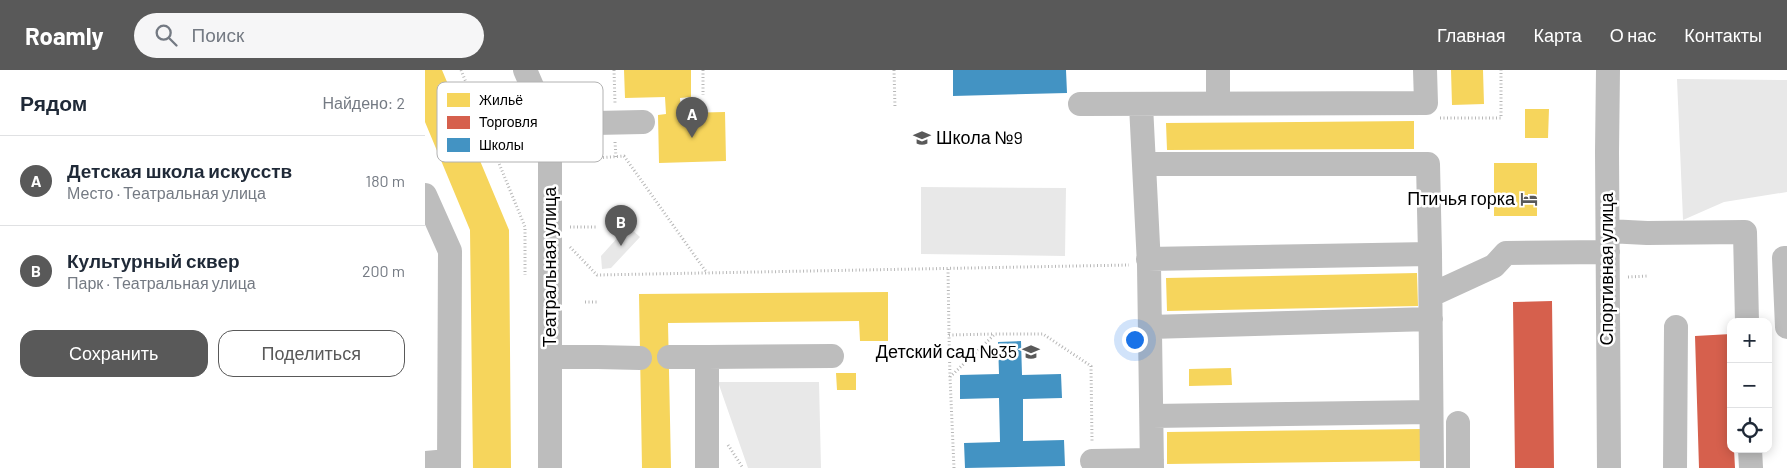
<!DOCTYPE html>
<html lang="ru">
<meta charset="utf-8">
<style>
:root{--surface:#fff;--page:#f6f6f7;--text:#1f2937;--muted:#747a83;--line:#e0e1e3;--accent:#595959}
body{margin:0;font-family:Barlow,sans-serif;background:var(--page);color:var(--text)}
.controls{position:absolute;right:15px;bottom:15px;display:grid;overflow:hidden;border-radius:10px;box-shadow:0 2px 12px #0003}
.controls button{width:45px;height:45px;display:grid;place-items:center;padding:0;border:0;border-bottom:1px solid var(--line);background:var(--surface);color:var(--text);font:25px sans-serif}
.you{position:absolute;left:709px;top:269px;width:18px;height:18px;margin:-12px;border:4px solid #fff;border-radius:50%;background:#1a73e8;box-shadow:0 0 0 8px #1a73e833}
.badge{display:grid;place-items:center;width:32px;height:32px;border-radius:50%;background:var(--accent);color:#fff;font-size:16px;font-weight:700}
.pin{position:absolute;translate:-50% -41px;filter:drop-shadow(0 1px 2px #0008)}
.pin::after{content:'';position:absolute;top:26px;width:18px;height:15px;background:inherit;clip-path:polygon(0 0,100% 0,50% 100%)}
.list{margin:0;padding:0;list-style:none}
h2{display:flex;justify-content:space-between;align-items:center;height:65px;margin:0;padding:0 20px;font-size:21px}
h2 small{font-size:16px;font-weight:400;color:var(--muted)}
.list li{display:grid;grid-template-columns:32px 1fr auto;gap:15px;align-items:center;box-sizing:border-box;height:90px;padding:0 20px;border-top:1px solid var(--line)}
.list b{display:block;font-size:19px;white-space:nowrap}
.list p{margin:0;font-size:16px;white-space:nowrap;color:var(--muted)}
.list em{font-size:16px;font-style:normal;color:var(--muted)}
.actions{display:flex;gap:10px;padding:15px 20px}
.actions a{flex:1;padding:11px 0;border:1px solid var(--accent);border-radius:15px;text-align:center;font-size:18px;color:var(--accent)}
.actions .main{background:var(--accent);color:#fff}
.icon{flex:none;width:28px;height:28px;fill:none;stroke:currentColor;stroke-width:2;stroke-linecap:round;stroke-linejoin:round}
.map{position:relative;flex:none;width:1362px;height:398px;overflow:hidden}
header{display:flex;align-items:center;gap:30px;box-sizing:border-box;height:70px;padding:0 25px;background:var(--accent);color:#fff}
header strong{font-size:24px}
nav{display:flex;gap:28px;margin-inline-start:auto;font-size:18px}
.search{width:350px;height:45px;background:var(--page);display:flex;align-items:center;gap:12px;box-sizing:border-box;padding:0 18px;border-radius:28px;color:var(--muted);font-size:19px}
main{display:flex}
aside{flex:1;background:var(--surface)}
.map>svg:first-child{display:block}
.green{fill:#e8e8e8}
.homes{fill:#f6d55c}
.shops{fill:#d6604d}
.schools{fill:#4393c3}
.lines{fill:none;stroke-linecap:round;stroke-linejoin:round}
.path{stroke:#b8b8b8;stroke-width:3;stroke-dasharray:1 2.5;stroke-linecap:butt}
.minor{stroke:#bdbdbd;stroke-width:24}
.labels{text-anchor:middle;stroke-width:5;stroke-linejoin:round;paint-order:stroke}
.poi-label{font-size:18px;fill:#000;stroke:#fff;text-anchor:end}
.street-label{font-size:18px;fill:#000;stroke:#fff}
.key{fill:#fff;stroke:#b2b2b2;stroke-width:1}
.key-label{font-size:14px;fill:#000}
</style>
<header>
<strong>Roamly</strong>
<div class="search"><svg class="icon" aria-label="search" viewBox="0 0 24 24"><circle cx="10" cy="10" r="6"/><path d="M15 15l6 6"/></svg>Поиск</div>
<nav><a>Главная</a><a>Карта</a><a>О нас</a><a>Контакты</a></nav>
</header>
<main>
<aside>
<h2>Рядом<small>Найдено: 2</small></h2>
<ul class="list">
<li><span class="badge">A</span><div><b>Детская школа искусств</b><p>Место · Театральная улица</p></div><em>180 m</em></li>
<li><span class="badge">B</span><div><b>Культурный сквер</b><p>Парк · Театральная улица</p></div><em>200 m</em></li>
</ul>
<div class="actions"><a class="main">Сохранить</a><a>Поделиться</a></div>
</aside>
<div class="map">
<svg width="1362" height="398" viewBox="0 0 1362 398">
<rect width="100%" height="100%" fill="#fff"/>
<path class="green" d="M 1252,9 L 1362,10 L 1362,122 L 1299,132 L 1258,150 Z
M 496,117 L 641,118 L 640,186 L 496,184 Z
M 203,156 L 215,167 L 186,198 L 177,199 L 176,186 Z
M 293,312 L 394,312 L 396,398 L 323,398 Z"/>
<path class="homes" d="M 0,0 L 17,0 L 84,160 L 86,398 L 48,398 L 45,160 L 0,52 Z
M 199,0 L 266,0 L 266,27 L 255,28 L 256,43 L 300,42 L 301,91 L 234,93 L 233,45 L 241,44 L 240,27 L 200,28 Z
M 1026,0 L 1058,0 L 1059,34 L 1027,35 Z
M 1100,39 L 1124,39 L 1123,68 L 1100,68 Z
M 989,51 L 989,79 L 742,80 L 741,53 Z
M 1069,93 L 1112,93 L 1112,146 L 1069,146 Z
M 992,203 L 993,236 L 742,241 L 741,208 Z
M 463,222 L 463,271 L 435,271 L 434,251 L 243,253 L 246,398 L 217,398 L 214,224 Z
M 806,298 L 807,315 L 764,316 L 764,299 Z
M 411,303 L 431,303 L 431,320 L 412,320 Z
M 997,359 L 997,391 L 742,394 L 742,362 Z"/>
<path class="shops" d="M 1127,231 L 1129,398 L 1090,398 L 1088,232 Z
M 1306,264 L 1306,379 L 1309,379 L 1310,398 L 1274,398 L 1270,266 Z"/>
<path class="schools" d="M 528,0 L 641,0 L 642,23 L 528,26 Z
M 596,271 L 597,305 L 636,304 L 637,328 L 598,329 L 598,371 L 639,370 L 640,396 L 540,398 L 539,373 L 575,372 L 574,328 L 535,329 L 535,305 L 574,304 L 573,272 Z"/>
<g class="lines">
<path class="path" d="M 36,0 L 100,157 L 100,205
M 189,0 L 190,33
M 278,0 L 278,25
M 469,0 L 470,38
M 1015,48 L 1076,48 L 1076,0
M 190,72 L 191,87
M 171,88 L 199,86 L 282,203
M 145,157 L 172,157
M 145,177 L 172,205 L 704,195
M 523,199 L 524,265
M 1203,207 L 1223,206
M 160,232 L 172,232
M 525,307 L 524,265 L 569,264
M 303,375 L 318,398
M 529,398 L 525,307 L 570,264 L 618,264 L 666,296 L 667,371"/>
<path class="minor" d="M 100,0 L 125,58 L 125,398
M 793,0 L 793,33
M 1183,0 L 1182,82 L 1184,398
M 655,34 L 1001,33 L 1000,0
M 716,35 L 724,195 L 727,398
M 125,58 L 170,53 L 218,52
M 719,94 L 1003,94 L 1005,184
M 0,125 L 25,181 L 24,398
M 1183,161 L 1222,163 L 1320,162 L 1322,252
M 1362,188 L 1359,188 L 1362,257
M 723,189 L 1005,184 L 1007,398
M 1006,225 L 1069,196 L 1081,183 L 1183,182
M 725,257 L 1006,249
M 125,287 L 173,287 L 215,288
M 244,287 L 282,287
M 727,346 L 1006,342
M 1033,353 L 1033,398
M 1325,379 L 1326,398
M 667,391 L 727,390
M 0,393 L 23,391
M 282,398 L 282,287 L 407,286
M 1250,398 L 1251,257"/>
</g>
<defs>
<g id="school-bare" transform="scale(1.35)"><path d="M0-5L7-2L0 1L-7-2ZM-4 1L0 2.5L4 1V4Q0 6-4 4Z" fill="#595959" stroke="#fff" stroke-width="2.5" paint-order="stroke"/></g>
<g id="hotel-bare" transform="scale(1.35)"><path d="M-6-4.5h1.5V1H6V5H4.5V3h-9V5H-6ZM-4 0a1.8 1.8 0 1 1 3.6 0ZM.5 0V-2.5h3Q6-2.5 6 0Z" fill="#595959" stroke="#fff" stroke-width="2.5" paint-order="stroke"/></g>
</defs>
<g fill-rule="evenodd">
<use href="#school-bare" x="497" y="68"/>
<use href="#hotel-bare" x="1104" y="129"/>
<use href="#school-bare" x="606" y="282"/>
</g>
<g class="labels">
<g class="poi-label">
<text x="511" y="74" text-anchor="start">Школа №9</text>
<text x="1090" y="135">Птичья горка</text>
<text x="592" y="288">Детский сад №35</text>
</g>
<g class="street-label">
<text transform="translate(125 197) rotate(-90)" y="6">Театральная улица</text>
<text transform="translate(1182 199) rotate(-90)" y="6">Спортивная улица</text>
</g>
</g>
<rect x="12" y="12" width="166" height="80" rx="8" class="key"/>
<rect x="22" y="23" width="23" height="14" fill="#f6d55c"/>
<rect x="22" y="46" width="23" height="13" fill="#d6604d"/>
<rect x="22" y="68" width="23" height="14" fill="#4393c3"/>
<g class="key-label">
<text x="54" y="35">Жильё</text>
<text x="54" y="57">Торговля</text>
<text x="54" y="80">Школы</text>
</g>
</svg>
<div class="controls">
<button>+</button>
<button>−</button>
<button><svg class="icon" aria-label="locate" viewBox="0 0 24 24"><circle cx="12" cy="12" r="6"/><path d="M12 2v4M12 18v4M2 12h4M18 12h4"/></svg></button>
</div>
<div class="you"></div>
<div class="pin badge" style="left:267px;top:68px">A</div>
<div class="pin badge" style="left:196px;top:176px">B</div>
</div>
</main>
